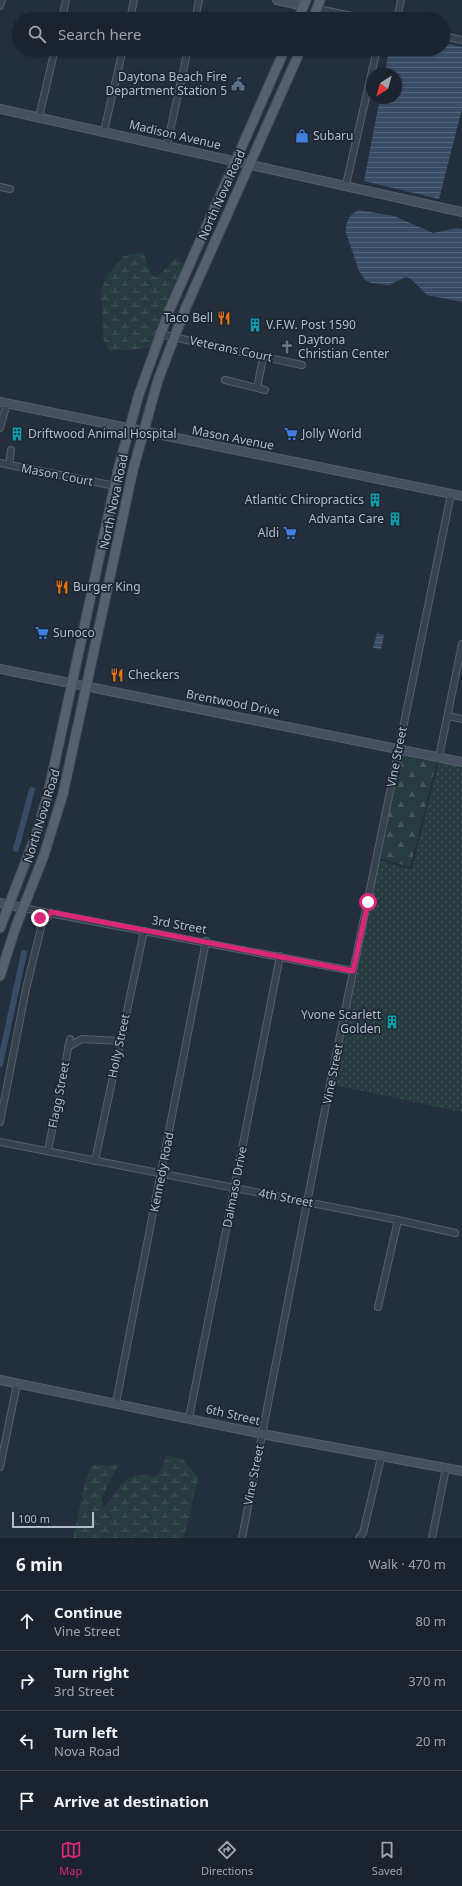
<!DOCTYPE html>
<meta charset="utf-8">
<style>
:root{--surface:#1b232e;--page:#242b36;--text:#f1f3f6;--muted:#a0a4aa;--line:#39404a;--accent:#db2777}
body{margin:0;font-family:"Noto Sans",sans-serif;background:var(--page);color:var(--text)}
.compass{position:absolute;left:366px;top:68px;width:36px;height:36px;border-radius:50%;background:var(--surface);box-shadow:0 1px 3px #0004;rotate:217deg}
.scale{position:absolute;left:12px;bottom:10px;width:82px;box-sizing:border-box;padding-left:4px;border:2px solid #b4bcc9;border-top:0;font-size:11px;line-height:14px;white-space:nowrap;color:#b4bcc9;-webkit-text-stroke:3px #1d2633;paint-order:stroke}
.stop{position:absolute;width:12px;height:12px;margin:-9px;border:3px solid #db2777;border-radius:50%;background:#fff}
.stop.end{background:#db2777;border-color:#fff;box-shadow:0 1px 4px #0008}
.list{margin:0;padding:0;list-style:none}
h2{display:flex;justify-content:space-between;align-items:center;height:52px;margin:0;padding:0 16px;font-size:17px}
h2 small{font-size:13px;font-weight:400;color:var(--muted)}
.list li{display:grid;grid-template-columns:26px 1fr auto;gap:12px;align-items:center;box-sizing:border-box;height:60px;padding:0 16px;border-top:1px solid var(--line)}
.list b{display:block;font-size:15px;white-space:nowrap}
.list p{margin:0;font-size:13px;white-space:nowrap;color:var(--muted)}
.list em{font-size:13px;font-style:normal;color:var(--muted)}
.icon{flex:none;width:22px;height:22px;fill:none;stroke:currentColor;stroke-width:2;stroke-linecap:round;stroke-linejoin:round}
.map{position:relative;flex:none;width:462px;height:1538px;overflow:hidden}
.search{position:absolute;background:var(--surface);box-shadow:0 1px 3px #0004;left:12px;right:12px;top:12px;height:44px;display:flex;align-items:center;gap:10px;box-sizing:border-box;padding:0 14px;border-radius:22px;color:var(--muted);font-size:15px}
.sheet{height:292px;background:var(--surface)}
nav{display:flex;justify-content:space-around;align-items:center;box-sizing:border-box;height:56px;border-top:1px solid var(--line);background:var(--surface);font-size:11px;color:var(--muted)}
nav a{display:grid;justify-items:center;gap:2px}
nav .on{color:var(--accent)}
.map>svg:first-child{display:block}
.grass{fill:url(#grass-dots)}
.forest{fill:url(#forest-firs)}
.wetland{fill:url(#wetland-marsh)}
.water{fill:url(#water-rules)}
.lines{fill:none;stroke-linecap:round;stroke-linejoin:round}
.canal{stroke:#394c67;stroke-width:6}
.street-casing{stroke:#565f6c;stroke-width:8}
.secondary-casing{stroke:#565f6c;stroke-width:10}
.primary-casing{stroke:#414a57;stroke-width:11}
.street{stroke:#38414e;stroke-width:6}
.secondary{stroke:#465061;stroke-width:8}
.primary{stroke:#56606e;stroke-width:9}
.route{stroke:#db2777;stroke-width:5}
.labels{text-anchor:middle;stroke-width:3.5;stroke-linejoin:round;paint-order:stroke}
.poi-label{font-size:12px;fill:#b4bcc9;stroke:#1d2633;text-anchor:start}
.street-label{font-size:12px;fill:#b4bcc9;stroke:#1d2633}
</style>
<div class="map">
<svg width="462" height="1538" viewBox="0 0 462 1538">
<defs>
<pattern id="grass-dots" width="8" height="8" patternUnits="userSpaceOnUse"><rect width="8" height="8" fill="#263c3f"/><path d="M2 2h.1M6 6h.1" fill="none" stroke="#435659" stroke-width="1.8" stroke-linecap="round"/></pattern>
<pattern id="forest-firs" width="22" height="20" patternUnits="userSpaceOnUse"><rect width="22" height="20" fill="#263c3f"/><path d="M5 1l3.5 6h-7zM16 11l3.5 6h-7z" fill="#435659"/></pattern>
<pattern id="wetland-marsh" width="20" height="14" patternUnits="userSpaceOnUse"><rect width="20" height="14" fill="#263c3f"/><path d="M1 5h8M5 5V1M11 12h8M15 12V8" fill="none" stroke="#435659"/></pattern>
<pattern id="water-rules" width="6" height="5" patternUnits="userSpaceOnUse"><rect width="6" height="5" fill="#394c67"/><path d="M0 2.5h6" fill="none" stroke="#53647b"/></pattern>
</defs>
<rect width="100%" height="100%" fill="#242f3e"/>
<path class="grass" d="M 440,758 L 462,762 L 462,1112 L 330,1084 L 376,860 L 412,870 Z"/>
<path class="forest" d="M 401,753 L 437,760 L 410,867 L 380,858 Z"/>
<path class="wetland" d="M 143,252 L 151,274 L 157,278 L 176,257 L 183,264 L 150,348 L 109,351 L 103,339 L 102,303 L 100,294 L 103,285 L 109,273 L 124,256 Z
M 167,1455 L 184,1460 L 198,1478 L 184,1538 L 139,1538 L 135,1536 L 135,1538 L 73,1538 L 86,1478 L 93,1465 L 118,1465 L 101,1499 L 103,1507 L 106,1506 C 122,1486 124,1469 154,1477 L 160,1471 Z"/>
<path class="water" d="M 443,43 L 462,47 L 462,109 L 439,199 L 364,181 L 380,98 L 396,98 L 396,74 L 385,74 L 389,49 L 443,49 Z
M 359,210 L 394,216 L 433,233 L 456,228 L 462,229 L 462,302 L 427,295 L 411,279 L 406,277 L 389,285 L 371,283 L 365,280 L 359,271 L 346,233 C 345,223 349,214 359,210 Z
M 377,633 L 384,635 L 381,649 L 373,648 Z"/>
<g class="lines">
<path class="canal" d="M 16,849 L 32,790
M 0,1064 L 24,953"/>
<g class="street-casing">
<path id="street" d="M 0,6 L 2,0
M 317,9 L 368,19
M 62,19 L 66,0
M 130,19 L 134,0
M 195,19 L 199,0
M 397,19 L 401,0
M 443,36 L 462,40
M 39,117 L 55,49
M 104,131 L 123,49
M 167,145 L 188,49
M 346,185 L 377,49
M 0,187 L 10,189
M 159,334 L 302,365
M 225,380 L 265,390
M 257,388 L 262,363
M 0,428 L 7,403
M 0,463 L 115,486
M 9,465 L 11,450
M 448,716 L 462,719
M 439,757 L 462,644
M 23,908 L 353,971
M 68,1047 L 82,1039 L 120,1041
M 0,1122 L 26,989 L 42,924 L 51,913
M 0,1142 L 398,1220 L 455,1233
M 48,1151 L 70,1039
M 95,1161 L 144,931
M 378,1307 L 398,1220
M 116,1403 L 206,941
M 189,1418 L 280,956
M 0,1467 L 17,1384
M 242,1538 L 330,1084 L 451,494
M 359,1538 L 363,1533 L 381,1458
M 432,1538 L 446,1468"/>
</g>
<g class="secondary-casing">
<path id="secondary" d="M 277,0 L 304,6
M 0,109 L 462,212
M 0,402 L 462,496
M 0,669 L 462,762
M 0,903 L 23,908
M 0,1380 L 262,1434 L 462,1471"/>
</g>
<g class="primary-casing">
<path id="primary" d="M 298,19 L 306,0
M 313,19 L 320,0
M 0,928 L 36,835 L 48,794 L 119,466 L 139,394 L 169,311 L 285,49
M 0,976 L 15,929 L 44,855 L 63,794 L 133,470 L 158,380 L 186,307 L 301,49"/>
</g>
<use href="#street" class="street"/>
<use href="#secondary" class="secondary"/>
<use href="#primary" class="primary"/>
</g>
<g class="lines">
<path class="route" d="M 40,918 L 42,924 L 51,912 L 353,971 L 368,902"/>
</g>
<defs>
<g id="civic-bare" transform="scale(1.08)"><path d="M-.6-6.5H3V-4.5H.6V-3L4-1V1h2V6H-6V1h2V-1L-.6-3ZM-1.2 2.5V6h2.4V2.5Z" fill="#5c6f8a" stroke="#1d2633" stroke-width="2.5" paint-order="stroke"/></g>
<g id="shop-bare" transform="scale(1.08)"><path d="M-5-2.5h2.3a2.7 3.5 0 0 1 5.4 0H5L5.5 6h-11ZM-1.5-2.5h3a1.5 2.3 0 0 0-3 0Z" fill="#3f7fe0" stroke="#1d2633" stroke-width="2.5" paint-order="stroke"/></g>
<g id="restaurant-bare" transform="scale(1.08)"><path d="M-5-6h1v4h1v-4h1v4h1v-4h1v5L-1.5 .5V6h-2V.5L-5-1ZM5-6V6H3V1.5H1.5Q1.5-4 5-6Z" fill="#e8710a" stroke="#1d2633" stroke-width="2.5" paint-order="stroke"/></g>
<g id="building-bare" transform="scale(1.08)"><path d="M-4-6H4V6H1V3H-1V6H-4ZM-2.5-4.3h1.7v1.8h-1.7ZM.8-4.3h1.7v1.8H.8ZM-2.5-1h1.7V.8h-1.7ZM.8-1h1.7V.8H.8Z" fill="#0f9aa8" stroke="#1d2633" stroke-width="2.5" paint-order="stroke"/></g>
<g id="church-bare" transform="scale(1.08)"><path d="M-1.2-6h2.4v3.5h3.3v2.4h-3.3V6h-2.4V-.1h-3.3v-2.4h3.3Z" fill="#6b7280" stroke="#1d2633" stroke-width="2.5" paint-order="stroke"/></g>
<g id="supermarket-bare" transform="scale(1.08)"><path d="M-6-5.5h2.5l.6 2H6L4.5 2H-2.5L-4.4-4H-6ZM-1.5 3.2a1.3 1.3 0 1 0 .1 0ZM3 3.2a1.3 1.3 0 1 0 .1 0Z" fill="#3f7fe0" stroke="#1d2633" stroke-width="2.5" paint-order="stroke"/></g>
</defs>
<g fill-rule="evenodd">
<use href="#civic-bare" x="238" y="84"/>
<use href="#shop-bare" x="302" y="136"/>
<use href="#restaurant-bare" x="224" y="318"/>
<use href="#building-bare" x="255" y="325"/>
<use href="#church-bare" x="287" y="347"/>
<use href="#building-bare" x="17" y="434"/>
<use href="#supermarket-bare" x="291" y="434"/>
<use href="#building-bare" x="375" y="500"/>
<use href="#building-bare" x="395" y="519"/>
<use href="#supermarket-bare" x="290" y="533"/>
<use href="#restaurant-bare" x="62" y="587"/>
<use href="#supermarket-bare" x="42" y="633"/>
<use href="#restaurant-bare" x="117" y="675"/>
<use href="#building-bare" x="392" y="1022"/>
</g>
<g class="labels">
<g class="poi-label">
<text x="227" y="81" text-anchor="end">Daytona Beach Fire<tspan x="227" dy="14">Department Station 5</tspan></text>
<text x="313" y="140">Subaru</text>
<text x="213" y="322" text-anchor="end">Taco Bell</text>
<text x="266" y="329">V.F.W. Post 1590</text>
<text x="298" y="344">Daytona<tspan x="298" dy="14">Christian Center</tspan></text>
<text x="28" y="438">Driftwood Animal Hospital</text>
<text x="302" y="438">Jolly World</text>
<text x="364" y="504" text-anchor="end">Atlantic Chiropractics</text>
<text x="384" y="523" text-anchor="end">Advanta Care</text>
<text x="279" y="537" text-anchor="end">Aldi</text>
<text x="73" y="591">Burger King</text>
<text x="53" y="637">Sunoco</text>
<text x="128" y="679">Checkers</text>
<text x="381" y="1019" text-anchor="end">Yvone Scarlett<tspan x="381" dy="14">Golden</tspan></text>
</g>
<g class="street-label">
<text transform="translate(175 135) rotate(13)" y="4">Madison Avenue</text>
<text transform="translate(222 195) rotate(-66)" y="4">North Nova Road</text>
<text transform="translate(231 349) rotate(12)" y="4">Veterans Court</text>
<text transform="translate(233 438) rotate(11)" y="4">Mason Avenue</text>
<text transform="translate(57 475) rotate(11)" y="4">Mason Court</text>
<text transform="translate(114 502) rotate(-78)" y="4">North Nova Road</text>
<text transform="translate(233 703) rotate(11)" y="4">Brentwood Drive</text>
<text transform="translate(397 757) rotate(-79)" y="4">Vine Street</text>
<text transform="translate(42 816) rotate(-73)" y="4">North Nova Road</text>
<text transform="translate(179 925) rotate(10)" y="4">3rd Street</text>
<text transform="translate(119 1046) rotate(-78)" y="4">Holly Street</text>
<text transform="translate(333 1074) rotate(-79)" y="4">Vine Street</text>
<text transform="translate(59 1095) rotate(-79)" y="4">Flagg Street</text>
<text transform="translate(162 1172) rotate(-79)" y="4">Kennedy Road</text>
<text transform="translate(235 1187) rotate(-79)" y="4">Dalmaso Drive</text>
<text transform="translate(286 1198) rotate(11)" y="4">4th Street</text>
<text transform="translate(233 1415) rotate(13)" y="4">6th Street</text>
<text transform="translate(254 1475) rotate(-79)" y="4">Vine Street</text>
</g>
</g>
</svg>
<svg class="compass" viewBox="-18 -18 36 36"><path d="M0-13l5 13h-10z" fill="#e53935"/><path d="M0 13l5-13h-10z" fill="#a0a4aa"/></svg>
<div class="scale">100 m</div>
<div class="stop" style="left:368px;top:902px"></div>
<div class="stop end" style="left:40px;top:918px"></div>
<div class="search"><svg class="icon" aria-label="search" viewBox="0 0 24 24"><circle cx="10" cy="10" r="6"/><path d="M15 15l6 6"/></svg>Search here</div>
</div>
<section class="sheet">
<h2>6 min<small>Walk · 470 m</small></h2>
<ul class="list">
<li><svg class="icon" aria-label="ahead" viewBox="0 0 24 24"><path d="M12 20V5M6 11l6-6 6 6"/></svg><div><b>Continue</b><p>Vine Street</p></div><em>80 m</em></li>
<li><svg class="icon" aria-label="right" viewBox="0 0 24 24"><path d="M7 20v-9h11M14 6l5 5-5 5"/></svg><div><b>Turn right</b><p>3rd Street</p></div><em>370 m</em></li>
<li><svg class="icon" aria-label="left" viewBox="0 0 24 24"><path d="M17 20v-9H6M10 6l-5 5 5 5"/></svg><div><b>Turn left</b><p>Nova Road</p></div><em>20 m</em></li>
<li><svg class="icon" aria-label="arrive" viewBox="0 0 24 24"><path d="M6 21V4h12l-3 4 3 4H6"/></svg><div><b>Arrive at destination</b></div></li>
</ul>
</section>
<nav>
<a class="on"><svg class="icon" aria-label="map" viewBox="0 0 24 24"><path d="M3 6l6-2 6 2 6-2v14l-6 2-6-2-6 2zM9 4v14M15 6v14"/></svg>Map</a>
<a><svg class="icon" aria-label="directions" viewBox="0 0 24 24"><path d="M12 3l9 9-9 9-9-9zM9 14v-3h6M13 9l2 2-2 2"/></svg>Directions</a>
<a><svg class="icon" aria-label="saved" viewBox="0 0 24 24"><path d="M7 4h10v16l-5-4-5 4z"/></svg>Saved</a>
</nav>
